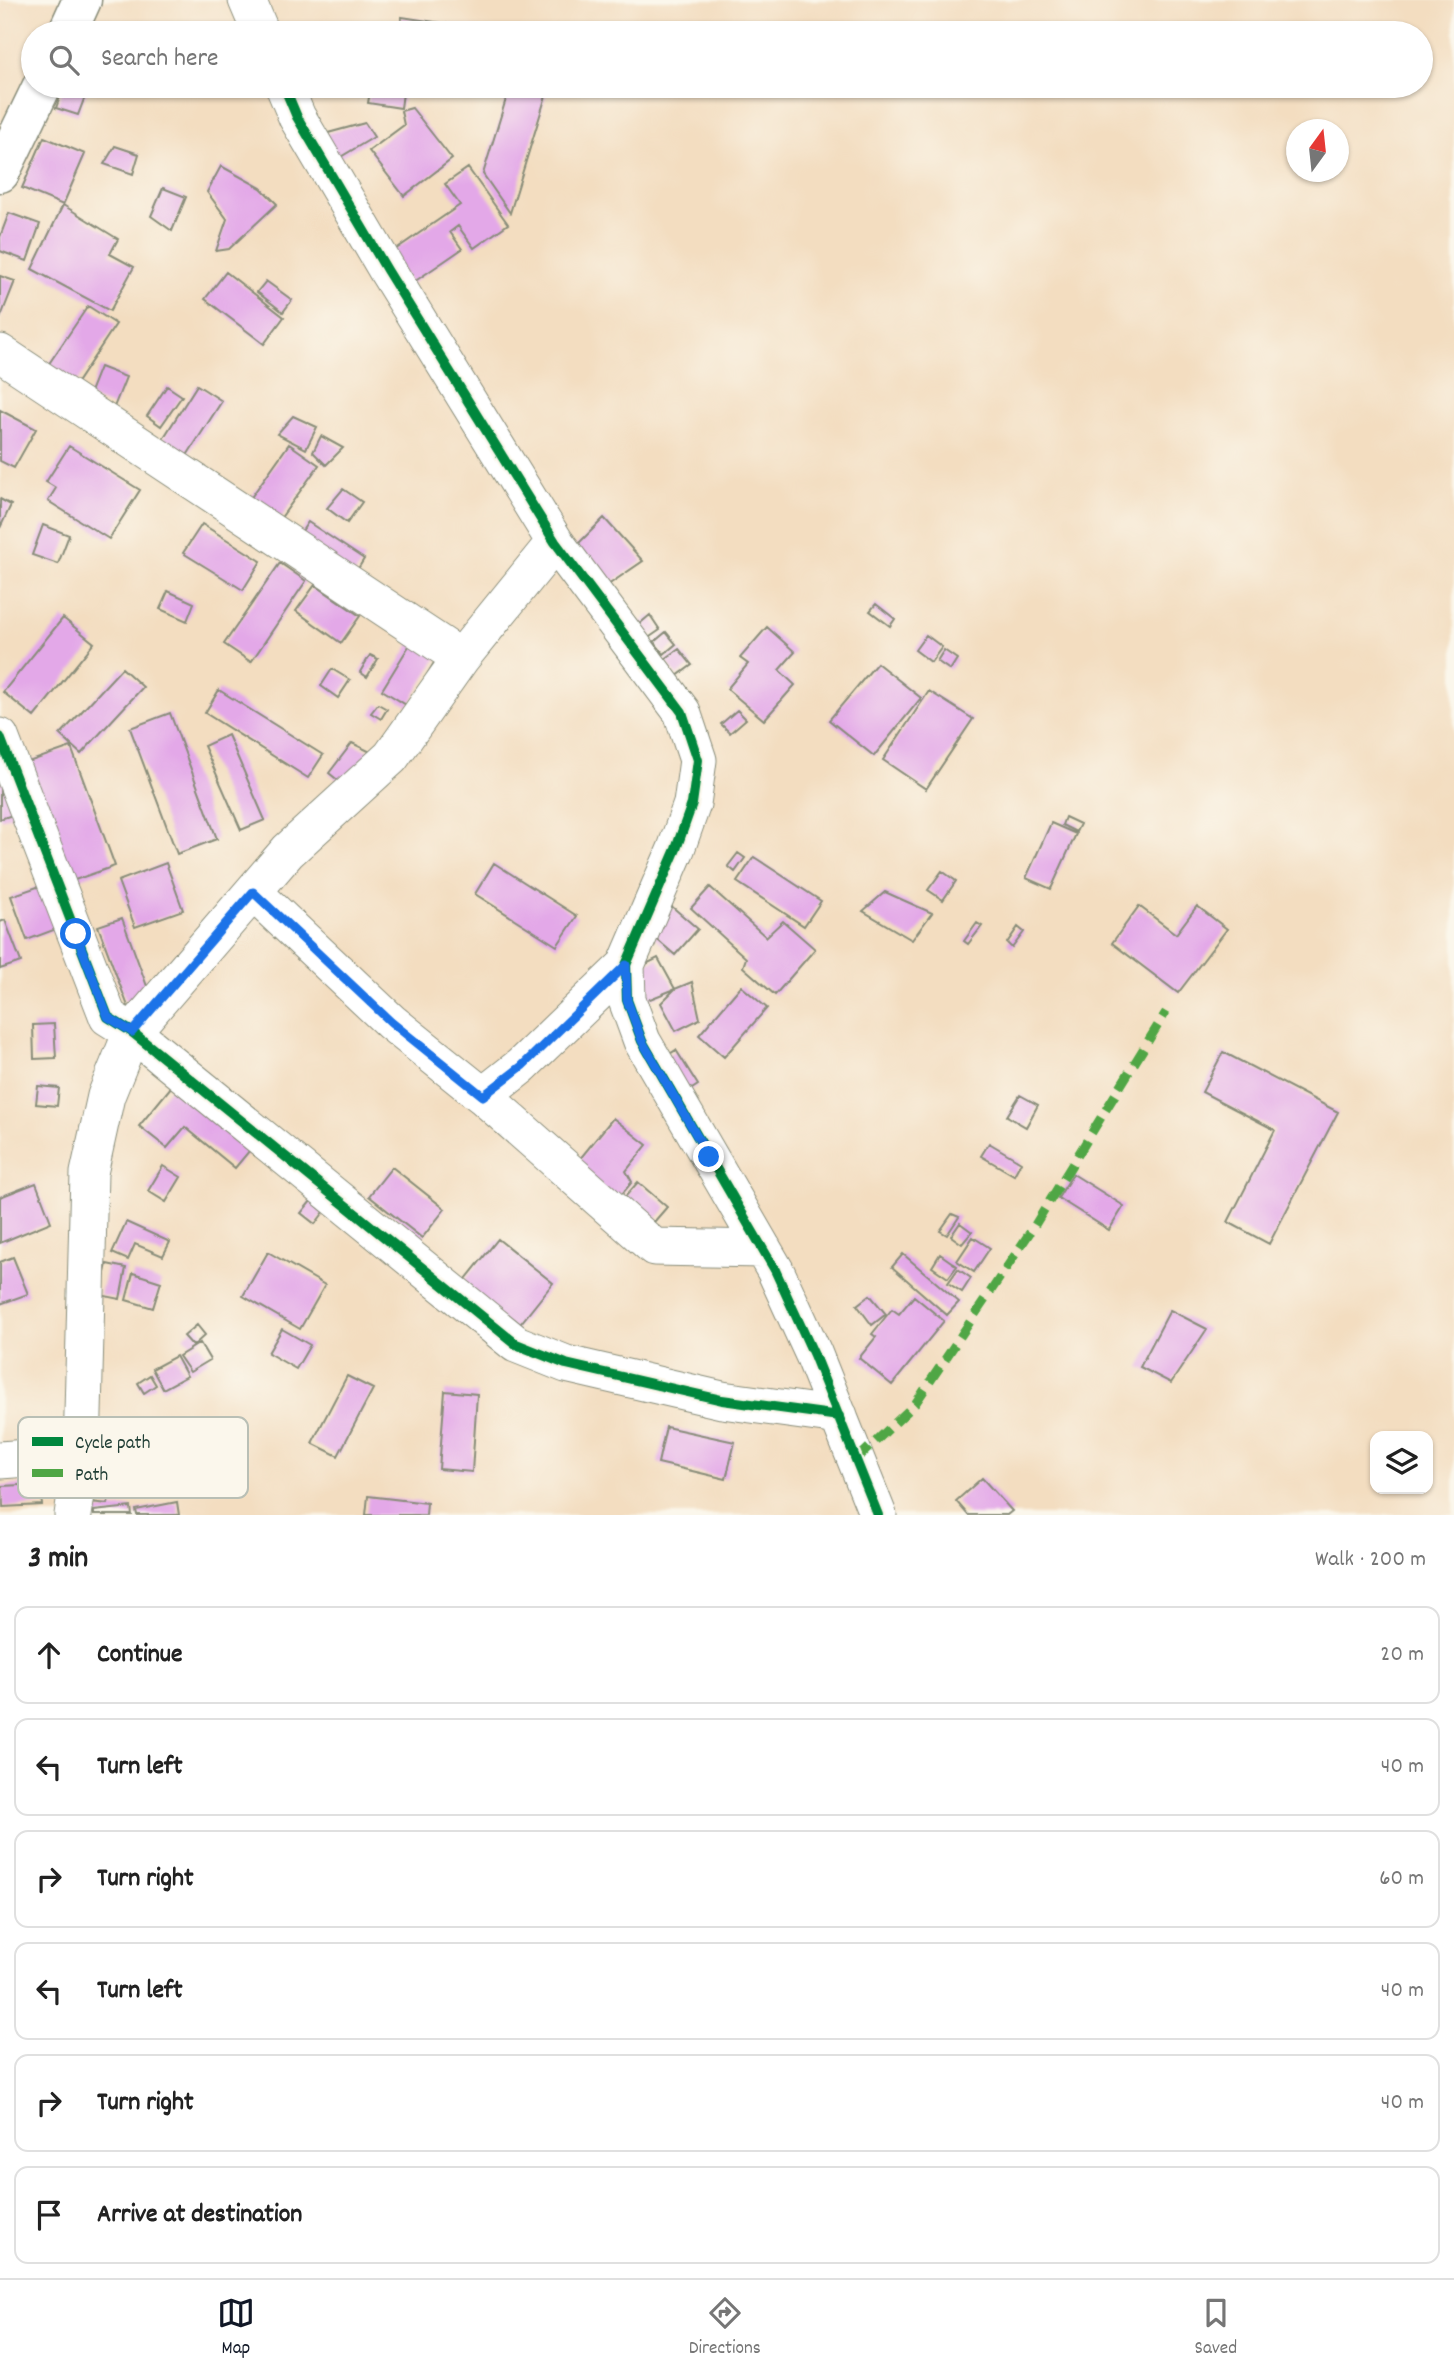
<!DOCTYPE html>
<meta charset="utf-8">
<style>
:root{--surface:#fff;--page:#f6f6f6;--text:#222;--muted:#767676;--line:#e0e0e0;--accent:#111827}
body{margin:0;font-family:Dekko,sans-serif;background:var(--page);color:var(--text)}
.controls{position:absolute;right:21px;bottom:21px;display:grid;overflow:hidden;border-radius:14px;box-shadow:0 2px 5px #0004}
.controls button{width:63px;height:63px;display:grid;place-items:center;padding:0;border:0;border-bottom:2px solid var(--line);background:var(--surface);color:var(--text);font:35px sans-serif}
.compass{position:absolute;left:1286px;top:119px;width:63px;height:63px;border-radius:50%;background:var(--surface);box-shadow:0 2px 5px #0004;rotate:15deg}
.stop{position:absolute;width:21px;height:21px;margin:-16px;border:5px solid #1a73e8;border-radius:50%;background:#fff}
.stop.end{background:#1a73e8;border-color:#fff;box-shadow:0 2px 7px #0008}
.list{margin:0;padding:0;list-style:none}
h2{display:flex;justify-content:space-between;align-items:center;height:91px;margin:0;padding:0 28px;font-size:30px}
h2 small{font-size:23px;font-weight:400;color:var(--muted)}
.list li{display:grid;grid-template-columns:46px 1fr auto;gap:21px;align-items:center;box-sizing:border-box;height:98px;margin:0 14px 14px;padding:0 14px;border:2px solid var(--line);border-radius:14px}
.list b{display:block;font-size:26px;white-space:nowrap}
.list em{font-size:23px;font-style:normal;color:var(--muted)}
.icon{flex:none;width:38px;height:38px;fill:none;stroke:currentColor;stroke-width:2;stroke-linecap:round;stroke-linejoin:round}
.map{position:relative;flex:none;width:1454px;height:1515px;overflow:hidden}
.search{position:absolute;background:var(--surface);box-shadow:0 2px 5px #0004;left:21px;right:21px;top:21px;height:77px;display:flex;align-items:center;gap:18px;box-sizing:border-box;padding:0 24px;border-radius:38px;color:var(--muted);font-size:26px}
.sheet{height:763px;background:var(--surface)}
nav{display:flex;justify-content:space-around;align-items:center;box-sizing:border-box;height:98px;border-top:2px solid var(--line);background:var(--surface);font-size:19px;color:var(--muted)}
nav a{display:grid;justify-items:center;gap:4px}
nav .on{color:var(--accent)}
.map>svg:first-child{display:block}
.building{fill:#e3a8e8}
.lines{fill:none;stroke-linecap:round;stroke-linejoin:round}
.street-casing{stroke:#898d7a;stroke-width:39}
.secondary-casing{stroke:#898d7a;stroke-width:41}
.street{stroke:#fff;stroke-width:37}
.secondary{stroke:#fff;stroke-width:38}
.quiet{stroke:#4fa644;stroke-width:9;stroke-dasharray:18 9;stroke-linecap:butt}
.cycleway-casing{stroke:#fbf7ec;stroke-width:15}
.cycleway{stroke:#00873e;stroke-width:10}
.route{stroke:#1a73e8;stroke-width:9}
.key{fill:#fbf7ec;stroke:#b9bfb5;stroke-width:2}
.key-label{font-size:19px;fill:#1f3d34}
</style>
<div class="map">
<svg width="1454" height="1515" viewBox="0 0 1454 1515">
<rect width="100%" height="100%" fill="#fbf7ec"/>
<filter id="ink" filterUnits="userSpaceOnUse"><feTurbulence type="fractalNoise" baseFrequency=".0143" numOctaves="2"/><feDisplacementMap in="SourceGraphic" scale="14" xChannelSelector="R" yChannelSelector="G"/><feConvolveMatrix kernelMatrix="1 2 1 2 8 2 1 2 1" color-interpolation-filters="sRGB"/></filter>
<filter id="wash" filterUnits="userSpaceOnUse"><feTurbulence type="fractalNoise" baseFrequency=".00686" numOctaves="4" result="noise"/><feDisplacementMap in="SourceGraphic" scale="28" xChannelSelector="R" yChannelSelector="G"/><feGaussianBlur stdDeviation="1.57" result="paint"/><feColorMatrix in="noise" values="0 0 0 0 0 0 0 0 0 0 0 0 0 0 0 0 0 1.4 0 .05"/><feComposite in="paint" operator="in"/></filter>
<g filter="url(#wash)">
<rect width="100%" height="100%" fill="#f3ddc0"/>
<g id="blocks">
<path class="building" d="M 402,17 L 487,30 L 486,33 L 400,33 Z
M 64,86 L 89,86 L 78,115 L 56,108 Z
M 371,86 L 404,86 L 401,108 L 368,103 Z
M 510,86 L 549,86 L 510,213 L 483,174 Z
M 412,108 L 452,159 L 404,196 L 369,151 L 404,125 L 401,111 Z
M 365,123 L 374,137 L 332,162 L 317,136 Z
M 44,137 L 85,154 L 63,205 L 22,188 Z
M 115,146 L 139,154 L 133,174 L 104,164 Z
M 221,166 L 261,188 L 277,204 L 229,249 L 216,251 L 227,219 L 207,192 Z
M 468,168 L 508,224 L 474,248 L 458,226 L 450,232 L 462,249 L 411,284 L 389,254 L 460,205 L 445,184 Z
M 163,188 L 186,197 L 172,231 L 151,216 Z
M 63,205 L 118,239 L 110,254 L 134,267 L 110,311 L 32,269 Z
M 9,213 L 40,224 L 27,261 L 0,251 L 0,237 Z
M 226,272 L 284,317 L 264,344 L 205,299 Z
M 0,276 L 15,281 L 0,319 Z
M 266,281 L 292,300 L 283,312 L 257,292 Z
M 88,306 L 116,324 L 72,390 L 44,371 Z
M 100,367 L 126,377 L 114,407 L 88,397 Z
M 197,385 L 222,401 L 186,457 L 161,442 Z
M 167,386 L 182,396 L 161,426 L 147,416 Z
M 0,410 L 36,429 L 14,468 L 0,461 Z
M 293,416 L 317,427 L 306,449 L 277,434 Z
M 321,436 L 343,448 L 326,465 L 313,452 Z
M 289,444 L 319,465 L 275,526 L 245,506 Z
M 69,446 L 140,490 L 109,539 L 48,501 L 56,488 L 46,482 Z
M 343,489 L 362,502 L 347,523 L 327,508 Z
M 0,499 L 11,505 L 0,528 Z
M 604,518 L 643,561 L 608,585 L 572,550 Z
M 308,522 L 364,559 L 351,580 L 294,543 Z
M 202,524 L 261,561 L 243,590 L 183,553 Z
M 43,525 L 69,535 L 58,564 L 32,555 Z
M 280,563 L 306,581 L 251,662 L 224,644 Z
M 315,585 L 360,616 L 341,643 L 296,611 Z
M 168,591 L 194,603 L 187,621 L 160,609 Z
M 876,604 L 895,619 L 890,626 L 870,611 Z
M 650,615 L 660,630 L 647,639 L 637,626 Z
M 63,618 L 94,643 L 34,717 L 3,692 Z
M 767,627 L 795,652 L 779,670 L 795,685 L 764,720 L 727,689 L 748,664 L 740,658 Z
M 666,632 L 676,644 L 664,654 L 654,642 Z
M 926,635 L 942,647 L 931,662 L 915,650 Z
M 412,641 L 438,656 L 408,706 L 382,690 Z
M 679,649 L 692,665 L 677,676 L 665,659 Z
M 944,650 L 957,659 L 950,670 L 937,661 Z
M 370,655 L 378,659 L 367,677 L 360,672 Z
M 877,663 L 921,698 L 874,756 L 829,720 Z
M 122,668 L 143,687 L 81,754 L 60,735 Z
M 332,669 L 350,680 L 338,698 L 321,686 Z
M 219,690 L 323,755 L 308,778 L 205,713 Z
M 929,691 L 973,719 L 926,789 L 883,760 Z
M 378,704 L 387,709 L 381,719 L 371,713 Z
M 737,710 L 746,719 L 730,733 L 721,724 Z
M 170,713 L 217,839 L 177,854 L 130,728 Z
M 228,735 L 265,820 L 241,830 L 204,746 Z
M 352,743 L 377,755 L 350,790 L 329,773 Z
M 71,747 L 115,866 L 72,881 L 28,762 Z
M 0,768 L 16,814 L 0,819 Z
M 1065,817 L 1080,824 L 1076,832 L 1062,825 Z
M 1051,823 L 1076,834 L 1051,889 L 1026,878 Z
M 738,853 L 745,858 L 735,872 L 728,866 Z
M 754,857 L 821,901 L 804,926 L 737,882 Z
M 166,863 L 183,910 L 135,927 L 118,881 Z
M 494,863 L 577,916 L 557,946 L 475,894 Z
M 942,871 L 956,881 L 943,900 L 928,890 Z
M 43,885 L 59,928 L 27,940 L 11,896 Z
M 710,887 L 766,937 L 783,921 L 815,949 L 775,995 L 743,967 L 746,958 L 691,908 Z
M 885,892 L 932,913 L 912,940 L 863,911 Z
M 669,904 L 698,929 L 675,955 L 646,930 Z
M 1139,906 L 1176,934 L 1197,906 L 1227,929 L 1178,993 L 1112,943 Z
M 122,918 L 152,1000 L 129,1009 L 98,926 Z
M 5,920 L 21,962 L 0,969 L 0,922 Z
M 977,923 L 982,926 L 968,944 L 964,941 Z
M 1018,927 L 1024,932 L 1012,948 L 1007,943 Z
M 658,958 L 675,989 L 692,982 L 700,1019 L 676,1031 L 661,1003 L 675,989 L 645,1001 L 630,972 Z
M 741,986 L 767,1008 L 724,1057 L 699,1035 Z
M 54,1024 L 56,1058 L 34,1059 L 33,1025 Z
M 676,1050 L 698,1085 L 684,1094 L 662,1059 Z
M 1223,1052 L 1338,1112 L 1269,1244 L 1228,1222 L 1275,1130 L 1202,1092 Z
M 176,1081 L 255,1144 L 235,1168 L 185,1127 L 167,1148 L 139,1126 Z
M 38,1086 L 59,1088 L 57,1106 L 36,1104 Z
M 1020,1095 L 1038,1105 L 1026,1127 L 1007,1116 Z
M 613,1118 L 647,1145 L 626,1171 L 632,1182 L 613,1205 L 570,1171 Z
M 989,1143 L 1021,1162 L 1014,1175 L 981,1156 Z
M 163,1166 L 181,1177 L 166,1202 L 148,1191 Z
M 392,1167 L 445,1209 L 422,1238 L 369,1196 Z
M 1073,1174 L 1124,1206 L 1109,1230 L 1058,1198 Z
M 638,1182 L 667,1207 L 647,1230 L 618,1205 Z
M 36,1183 L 51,1222 L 0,1243 L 0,1197 Z
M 311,1201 L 324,1212 L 315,1224 L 301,1213 Z
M 952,1214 L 959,1217 L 947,1235 L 940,1231 Z
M 126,1222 L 170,1242 L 163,1256 L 135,1244 L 128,1260 L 112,1253 Z
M 960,1223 L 972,1232 L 962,1244 L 951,1236 Z
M 973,1237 L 990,1248 L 974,1272 L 957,1261 Z
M 498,1239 L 553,1283 L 513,1333 L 458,1289 Z
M 268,1252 L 325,1285 L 300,1329 L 243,1296 Z
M 903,1254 L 959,1302 L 947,1315 L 892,1267 Z
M 940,1254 L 957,1266 L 948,1278 L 932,1267 Z
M 13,1257 L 28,1294 L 0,1304 L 0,1262 Z
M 107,1264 L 126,1268 L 120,1299 L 100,1295 Z
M 958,1269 L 971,1278 L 962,1292 L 948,1283 Z
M 133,1273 L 161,1282 L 153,1308 L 126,1300 Z
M 870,1295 L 886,1314 L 872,1325 L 857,1305 Z
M 914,1296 L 944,1321 L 892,1385 L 859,1358 L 876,1337 L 872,1334 L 892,1309 L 899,1314 Z
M 1170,1310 L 1207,1329 L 1171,1383 L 1140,1367 Z
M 197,1325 L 205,1335 L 193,1346 L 184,1336 Z
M 282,1329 L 310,1345 L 296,1369 L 268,1353 Z
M 200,1343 L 210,1360 L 190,1372 L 179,1356 Z
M 176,1356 L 187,1376 L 163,1389 L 152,1369 Z
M 150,1375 L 156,1385 L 144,1393 L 138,1383 Z
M 347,1376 L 373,1389 L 338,1456 L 312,1443 Z
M 445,1391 L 477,1394 L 472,1472 L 439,1469 Z
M 191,1416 L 231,1434 L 219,1459 L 179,1441 Z
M 666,1427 L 735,1442 L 726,1479 L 658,1463 Z
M 982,1478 L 1012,1511 L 1007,1515 L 968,1515 L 956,1501 Z
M 40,1484 L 42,1505 L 3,1507 L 2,1486 Z
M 93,1485 L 110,1486 L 108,1504 L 91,1502 Z
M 368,1496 L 427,1503 L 426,1515 L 366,1515 Z
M 177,1502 L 179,1515 L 137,1515 L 136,1510 Z
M 131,1507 L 132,1515 L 94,1515 L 94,1511 Z"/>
</g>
</g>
<g filter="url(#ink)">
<use href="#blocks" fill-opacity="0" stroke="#898d7a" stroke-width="2"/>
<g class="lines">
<g class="street-casing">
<path id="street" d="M 247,0 L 261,33
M 284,86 L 297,117 L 387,270 L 555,542 L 682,712 L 698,760 L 692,804 L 676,849 L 626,965 L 627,1000 L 642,1041 L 775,1270 L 814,1355 L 878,1515
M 0,353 L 461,658
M 0,737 L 108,1017 L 132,1032 L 516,1344 L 566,1364 L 722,1400 L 839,1416
M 253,892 L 391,1022 L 483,1096 L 654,1247 L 763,1249
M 483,1096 L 521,1066 L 626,965
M 0,1460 L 82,1454
M 73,1515 L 82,1454 L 89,1173 L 106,1096 L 132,1032 L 288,851 L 391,757 L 461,658 L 555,542"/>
</g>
<g class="secondary-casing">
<path id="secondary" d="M 67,33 L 82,0
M 0,173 L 42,86"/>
</g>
<use href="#street" class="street"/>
<use href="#secondary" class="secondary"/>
<path class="quiet" d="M 856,1460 L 915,1404 L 1033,1228 L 1166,1012"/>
<g class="cycleway-casing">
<path id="cycleway" d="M 284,86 L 297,117 L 387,270 L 555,542 L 682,712 L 698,760 L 692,804 L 676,849 L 626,965 L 627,1000 L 642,1041 L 775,1270 L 814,1355 L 878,1515
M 0,737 L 108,1017 L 132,1032 L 516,1344 L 566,1364 L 722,1400 L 839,1416"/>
</g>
<use href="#cycleway" class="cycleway"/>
</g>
</g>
<g class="lines" filter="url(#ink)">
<path class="route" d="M 76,934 L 108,1017 L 132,1032 L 253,892 L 391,1022 L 483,1096 L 522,1066 L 626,965 L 627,1000 L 642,1041 L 709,1157"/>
</g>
<rect x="18" y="1417" width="230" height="81" rx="10" class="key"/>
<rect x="32" y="1437" width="31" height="9" fill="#00873e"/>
<rect x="32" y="1469" width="31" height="8" fill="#4fa644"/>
<g class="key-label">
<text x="75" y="1448">Cycle path</text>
<text x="75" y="1480">Path</text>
</g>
</svg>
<div class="controls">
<button><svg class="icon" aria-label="layers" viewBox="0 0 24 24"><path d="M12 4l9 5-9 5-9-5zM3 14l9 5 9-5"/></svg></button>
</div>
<svg class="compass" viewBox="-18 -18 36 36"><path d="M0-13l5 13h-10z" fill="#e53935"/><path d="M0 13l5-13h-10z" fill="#767676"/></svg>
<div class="stop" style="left:76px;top:934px"></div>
<div class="stop end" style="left:709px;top:1157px"></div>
<div class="search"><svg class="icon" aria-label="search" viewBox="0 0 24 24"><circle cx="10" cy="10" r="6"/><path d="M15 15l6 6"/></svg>Search here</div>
</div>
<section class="sheet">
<h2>3 min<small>Walk · 200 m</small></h2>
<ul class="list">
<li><svg class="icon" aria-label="ahead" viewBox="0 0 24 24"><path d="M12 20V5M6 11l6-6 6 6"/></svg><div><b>Continue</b></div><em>20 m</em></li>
<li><svg class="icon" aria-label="left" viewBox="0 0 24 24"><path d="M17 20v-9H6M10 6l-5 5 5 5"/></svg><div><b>Turn left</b></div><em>40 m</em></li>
<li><svg class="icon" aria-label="right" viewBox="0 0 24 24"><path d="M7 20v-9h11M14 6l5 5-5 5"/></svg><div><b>Turn right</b></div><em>60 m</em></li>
<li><svg class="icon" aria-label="left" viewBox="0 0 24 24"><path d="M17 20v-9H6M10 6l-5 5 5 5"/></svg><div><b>Turn left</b></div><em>40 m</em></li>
<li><svg class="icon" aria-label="right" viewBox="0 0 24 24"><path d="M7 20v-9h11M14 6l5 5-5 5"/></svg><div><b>Turn right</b></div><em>40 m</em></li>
<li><svg class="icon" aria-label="arrive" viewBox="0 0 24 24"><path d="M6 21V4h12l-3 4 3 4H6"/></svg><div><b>Arrive at destination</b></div></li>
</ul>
</section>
<nav>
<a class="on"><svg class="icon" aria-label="map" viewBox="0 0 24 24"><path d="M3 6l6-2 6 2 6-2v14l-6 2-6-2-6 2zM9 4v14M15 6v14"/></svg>Map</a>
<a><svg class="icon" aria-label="directions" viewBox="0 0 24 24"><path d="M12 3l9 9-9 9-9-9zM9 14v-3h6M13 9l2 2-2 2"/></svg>Directions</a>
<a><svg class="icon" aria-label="saved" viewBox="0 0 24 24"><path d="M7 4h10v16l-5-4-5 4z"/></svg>Saved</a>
</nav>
